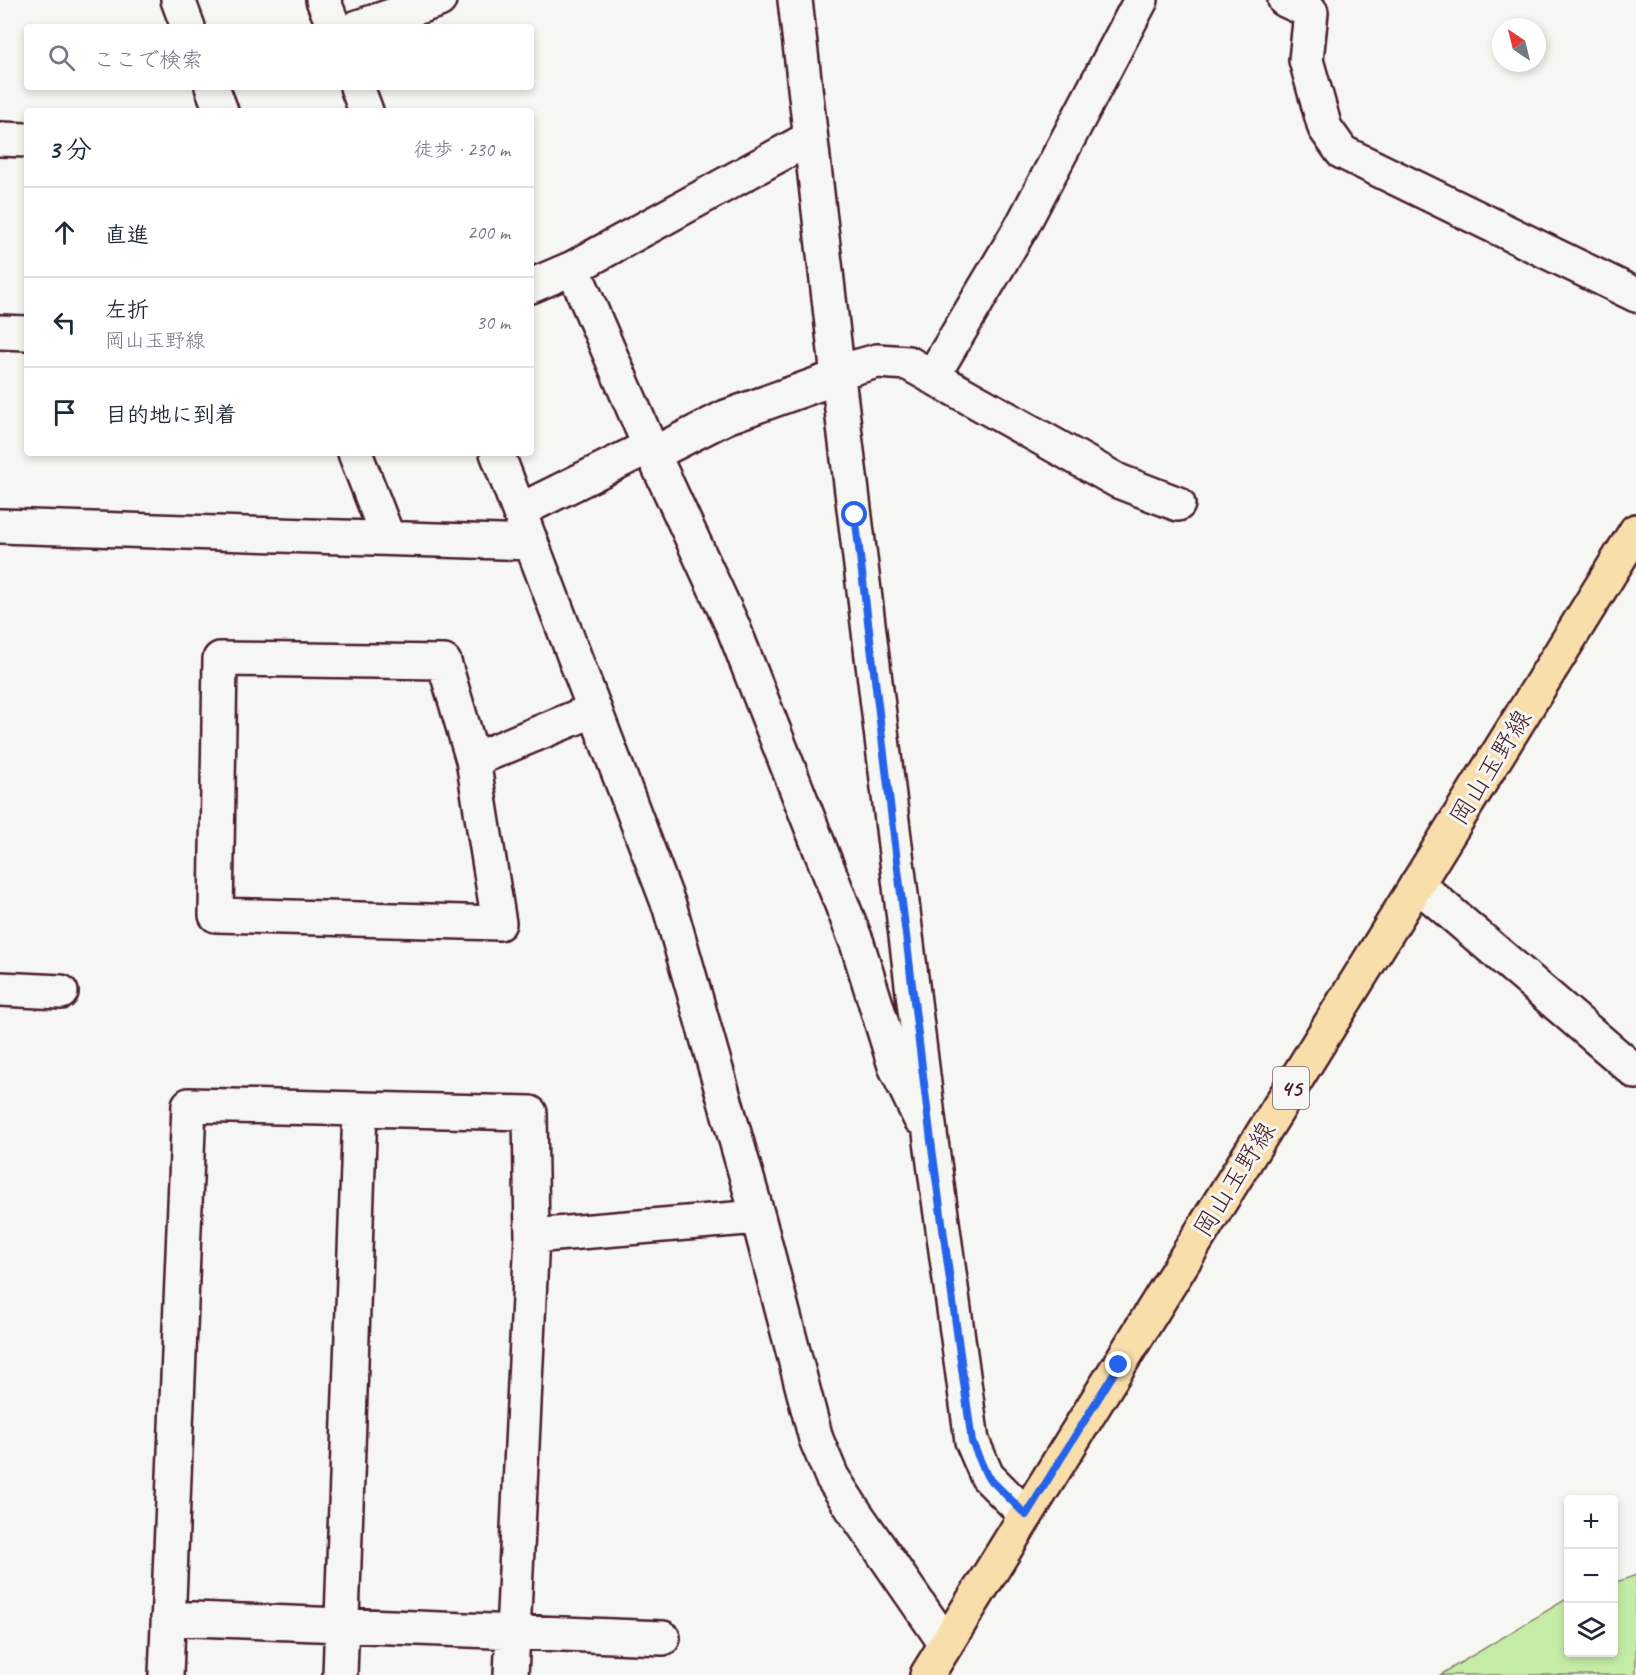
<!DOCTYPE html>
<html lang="ja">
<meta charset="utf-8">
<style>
:root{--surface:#fff;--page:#f6f6f7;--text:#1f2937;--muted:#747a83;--line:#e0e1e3}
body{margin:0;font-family:Caveat,"Klee One",sans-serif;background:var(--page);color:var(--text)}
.controls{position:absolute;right:18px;bottom:18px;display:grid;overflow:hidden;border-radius:6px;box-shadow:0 3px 9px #0003}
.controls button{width:54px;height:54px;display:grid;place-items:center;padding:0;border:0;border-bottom:2px solid var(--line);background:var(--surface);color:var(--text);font:30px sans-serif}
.compass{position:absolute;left:1492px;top:18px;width:54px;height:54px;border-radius:50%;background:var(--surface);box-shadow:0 3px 9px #0003;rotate:325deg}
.stop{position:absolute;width:18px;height:18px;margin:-14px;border:4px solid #2563eb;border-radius:50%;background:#fff}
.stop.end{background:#2563eb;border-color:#fff;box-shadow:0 2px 6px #0008}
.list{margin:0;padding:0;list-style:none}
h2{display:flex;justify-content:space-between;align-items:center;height:78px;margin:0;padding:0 24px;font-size:26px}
h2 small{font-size:20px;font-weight:400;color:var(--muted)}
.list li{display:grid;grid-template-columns:39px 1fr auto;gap:18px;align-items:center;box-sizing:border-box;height:90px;padding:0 24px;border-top:2px solid var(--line)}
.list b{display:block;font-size:22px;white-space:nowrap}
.list p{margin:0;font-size:20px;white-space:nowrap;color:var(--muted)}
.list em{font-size:20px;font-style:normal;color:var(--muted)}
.icon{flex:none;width:33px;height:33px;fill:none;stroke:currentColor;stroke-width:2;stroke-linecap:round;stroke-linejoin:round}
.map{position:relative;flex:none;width:1636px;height:1675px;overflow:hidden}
.search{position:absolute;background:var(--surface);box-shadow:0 3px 9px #0003;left:24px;top:24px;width:510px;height:66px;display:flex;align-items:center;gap:15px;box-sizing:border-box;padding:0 21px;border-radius:6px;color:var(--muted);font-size:22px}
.panel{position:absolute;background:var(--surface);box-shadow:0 3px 9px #0003;left:24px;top:108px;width:510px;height:348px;border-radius:6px}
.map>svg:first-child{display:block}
.green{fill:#c4eca7;stroke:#878669;stroke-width:1.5}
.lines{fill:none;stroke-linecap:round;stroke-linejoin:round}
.minor-casing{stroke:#4a1f2b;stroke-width:38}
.major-casing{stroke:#4a1f2b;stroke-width:38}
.minor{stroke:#f6f6f2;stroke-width:33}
.major{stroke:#f8deab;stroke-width:33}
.route{stroke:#2563eb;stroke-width:8}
.labels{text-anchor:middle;stroke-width:6;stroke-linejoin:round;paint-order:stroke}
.shield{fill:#f6f6f2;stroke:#7e6067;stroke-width:1.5}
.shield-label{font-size:24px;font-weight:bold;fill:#4a1f2b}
.street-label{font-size:26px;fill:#4a1f2b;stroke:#f6f6f2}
</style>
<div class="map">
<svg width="1636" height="1675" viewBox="0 0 1636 1675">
<rect width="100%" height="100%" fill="#f6f6f2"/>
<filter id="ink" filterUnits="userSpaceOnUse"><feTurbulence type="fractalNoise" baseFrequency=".0167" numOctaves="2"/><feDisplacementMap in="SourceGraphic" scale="12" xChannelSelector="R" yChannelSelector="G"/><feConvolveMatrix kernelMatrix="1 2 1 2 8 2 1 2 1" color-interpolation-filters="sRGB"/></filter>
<g filter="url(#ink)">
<path class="green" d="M 1636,1575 L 1636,1675 L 1440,1675 L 1568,1598 L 1568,1652 L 1614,1652 L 1614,1583 Z"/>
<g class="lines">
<g class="minor-casing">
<path id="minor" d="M 178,0 L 188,27
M 323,0 L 334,27
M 795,0 L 838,377 L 931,1141 L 972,1441 L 987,1476 L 1026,1515
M 1285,0 L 1311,12 L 1306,60 L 1325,128 L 1342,152 L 1636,295
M 358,27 L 439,0
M 212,87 L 221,111
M 357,87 L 366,111
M 0,139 L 27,140
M 573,268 L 653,454 L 733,627 L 857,943 L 895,1066 L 920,1118
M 531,286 L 573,268 L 810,138
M 0,332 L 27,333
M 838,372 L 877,361 L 908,363 L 1118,481 L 1178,504
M 932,377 L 1022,226 L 1141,0
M 355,453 L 388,538
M 497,453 L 670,908 L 758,1217 L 816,1439 L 832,1477 L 852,1508 L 946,1644
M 653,454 L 726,417 L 838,377
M 519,511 L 650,446
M 0,526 L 531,543
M 220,659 L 444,662 L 473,760 L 499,923 L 216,915 Z
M 473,760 L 594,710
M 1417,884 L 1636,1072
M 0,989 L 61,992
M 532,1236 L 758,1217
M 168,1618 L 663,1638
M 166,1675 L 189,1105 L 530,1113 L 532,1236 L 511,1675
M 340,1675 L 360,1110"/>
</g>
<g class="major-casing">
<path id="major" d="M 927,1675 L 1636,531"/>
</g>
<use href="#minor" class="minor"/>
<use href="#major" class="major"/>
</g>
</g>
<g class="lines" filter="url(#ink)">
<path class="route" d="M 855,515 L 931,1141 L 972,1442 L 987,1476 L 1026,1515 L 1119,1365"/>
</g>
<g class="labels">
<rect class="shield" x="1273" y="1067" width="36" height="42" rx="4.5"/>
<g class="shield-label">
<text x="1291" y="1096">45</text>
</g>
<g class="street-label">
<text transform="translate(1490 767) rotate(-58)" y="9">岡山玉野線</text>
<text transform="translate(1234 1179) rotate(-58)" y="9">岡山玉野線</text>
</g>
</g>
</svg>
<div class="controls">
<button>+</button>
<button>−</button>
<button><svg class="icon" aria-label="layers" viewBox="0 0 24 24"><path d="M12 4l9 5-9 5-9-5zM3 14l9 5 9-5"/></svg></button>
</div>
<svg class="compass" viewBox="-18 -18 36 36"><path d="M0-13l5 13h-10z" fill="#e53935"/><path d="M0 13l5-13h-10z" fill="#747a83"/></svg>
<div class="stop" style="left:855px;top:515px"></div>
<div class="stop end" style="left:1119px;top:1365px"></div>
<div class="search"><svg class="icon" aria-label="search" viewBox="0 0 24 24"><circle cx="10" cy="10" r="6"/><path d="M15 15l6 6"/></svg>ここで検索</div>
<section class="panel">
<h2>3 分<small>徒歩 · 230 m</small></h2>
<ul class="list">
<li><svg class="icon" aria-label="ahead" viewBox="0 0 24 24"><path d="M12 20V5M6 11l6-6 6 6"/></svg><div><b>直進</b></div><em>200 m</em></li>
<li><svg class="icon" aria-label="left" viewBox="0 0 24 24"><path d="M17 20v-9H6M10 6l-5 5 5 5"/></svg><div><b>左折</b><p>岡山玉野線</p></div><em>30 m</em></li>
<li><svg class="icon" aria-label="arrive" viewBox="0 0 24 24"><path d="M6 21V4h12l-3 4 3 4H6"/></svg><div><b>目的地に到着</b></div></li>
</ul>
</section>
</div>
